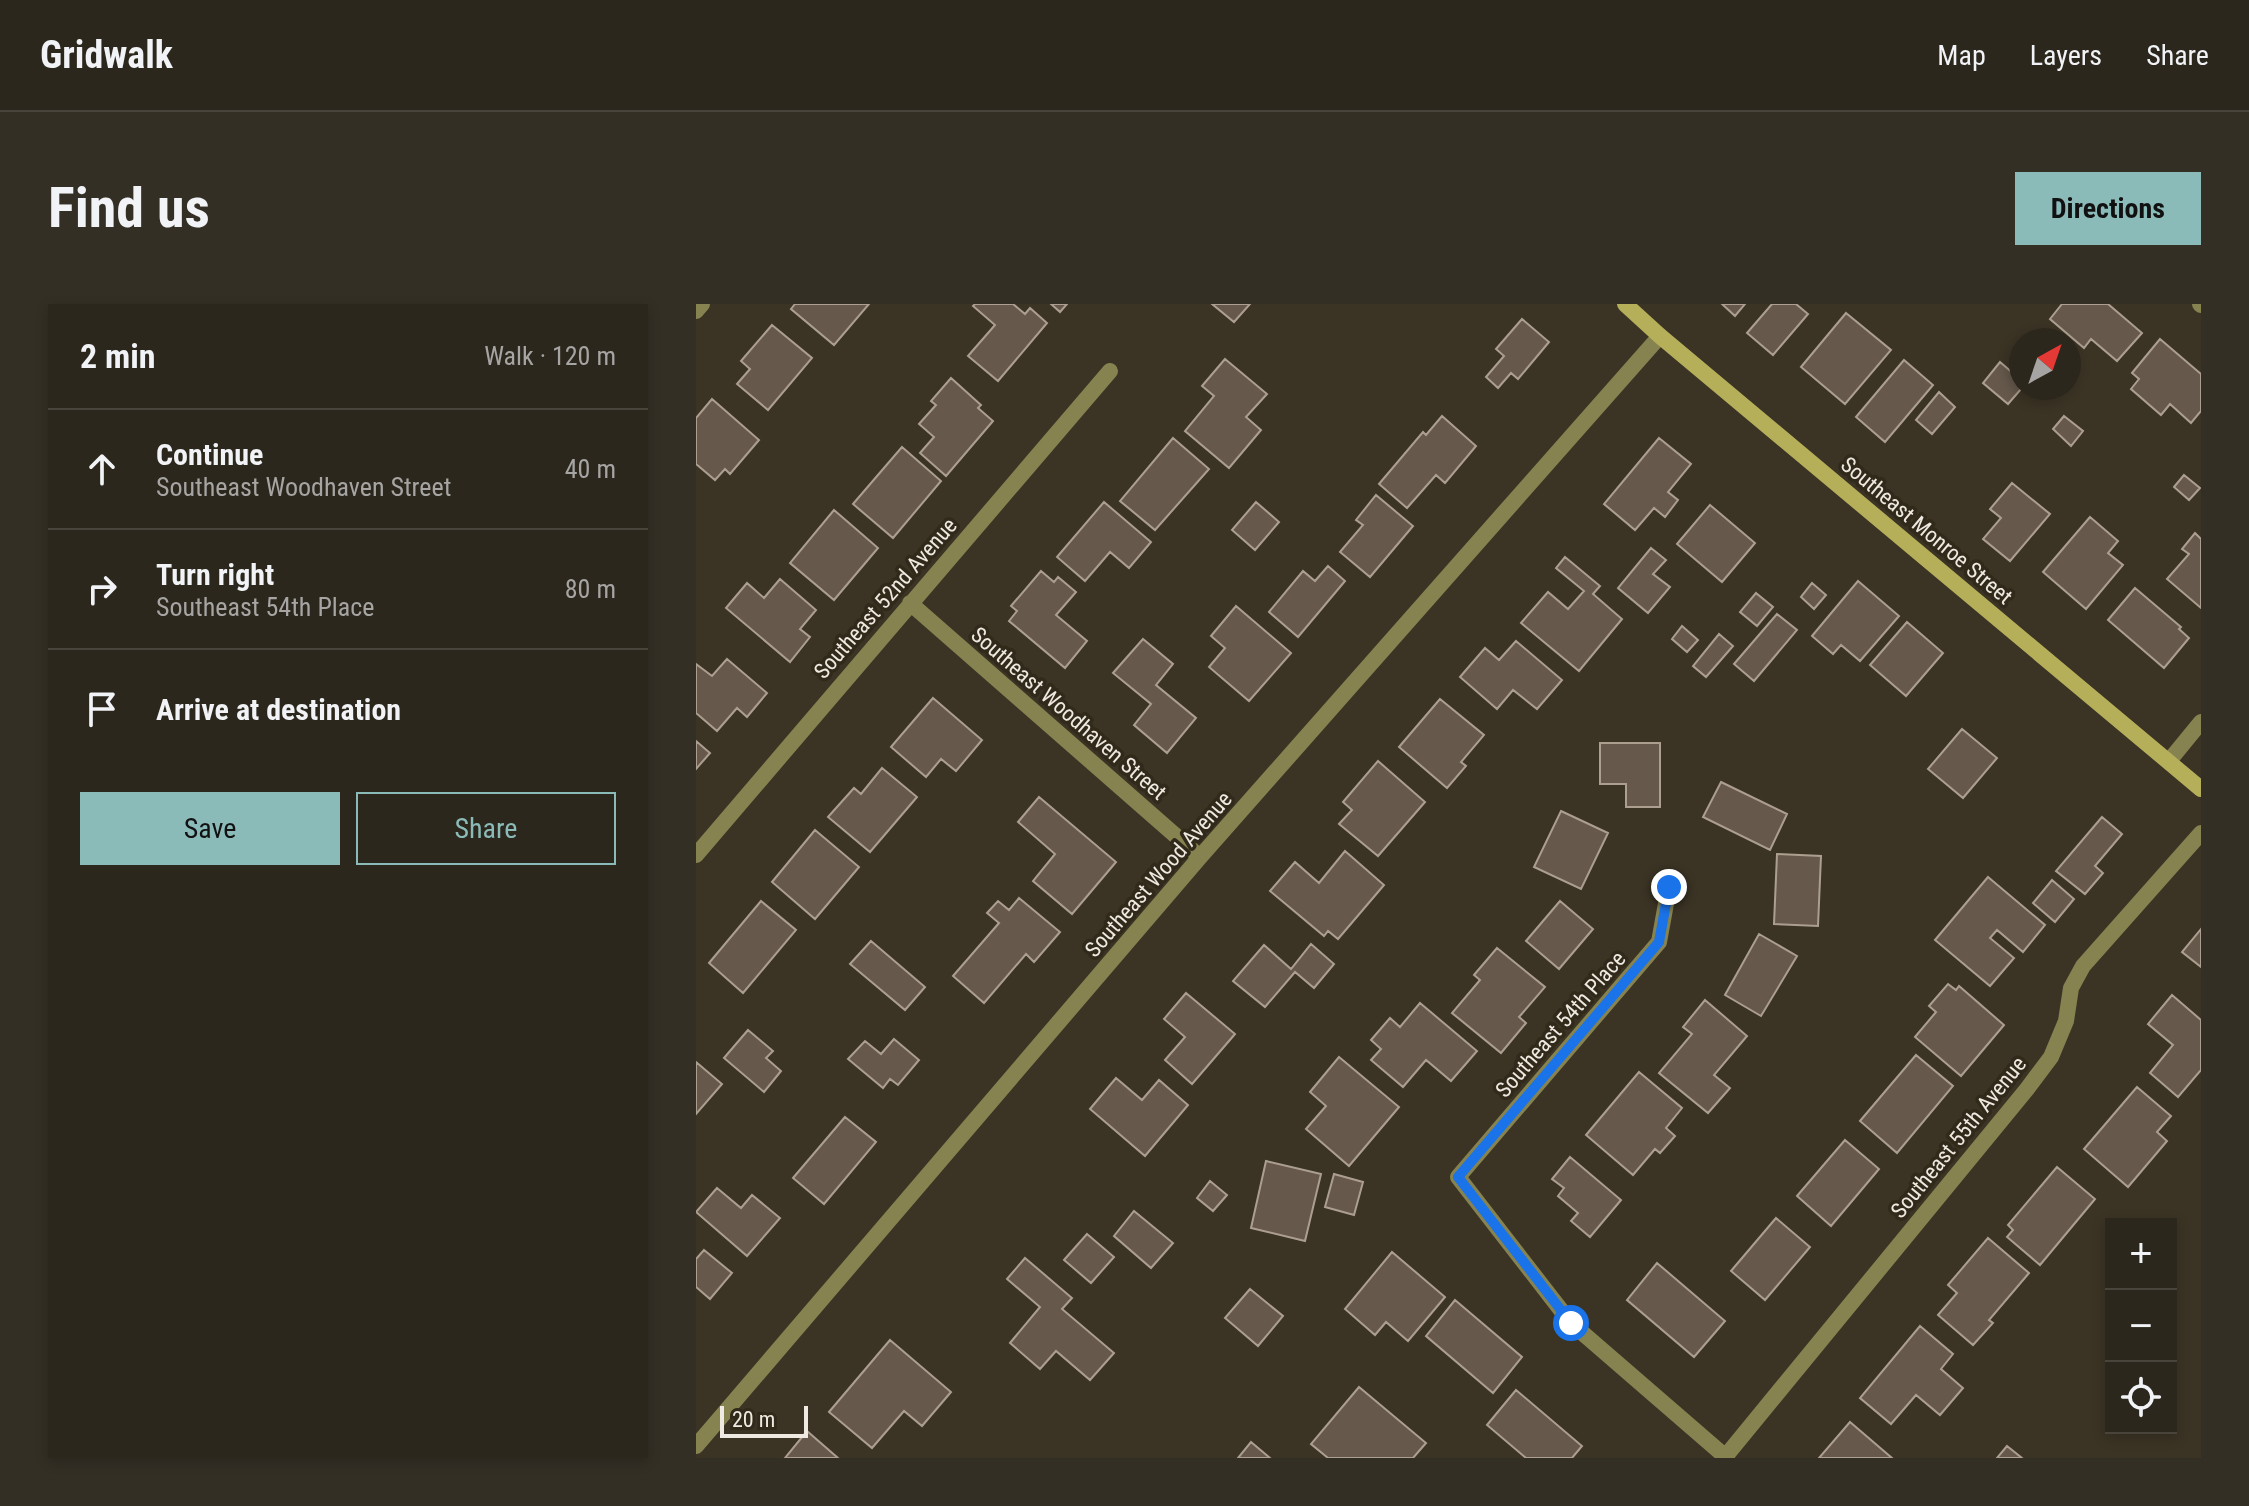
<!DOCTYPE html>
<meta charset="utf-8">
<style>
:root{--surface:#2c271c;--page:#342f25;--text:#f1f3f6;--muted:#a6a5a3;--line:#48443b;--accent:#8bbbb9}
body{margin:0;font-family:"Roboto Condensed",sans-serif;background:var(--page);color:var(--text)}
.controls{position:absolute;right:24px;bottom:24px;display:grid;overflow:hidden;border-radius:0px;box-shadow:0 4px 12px #0003}
.controls button{width:72px;height:72px;display:grid;place-items:center;padding:0;border:0;border-bottom:2px solid var(--line);background:var(--surface);color:var(--text);font:40px sans-serif}
.compass{position:absolute;left:1313px;top:24px;width:72px;height:72px;border-radius:50%;background:var(--surface);box-shadow:0 4px 12px #0003;rotate:40deg}
.scale{position:absolute;left:24px;bottom:20px;width:88px;box-sizing:border-box;padding-left:8px;border:4px solid #efeae1;border-top:0;font-size:22px;line-height:28px;white-space:nowrap;color:#efeae1;-webkit-text-stroke:6px #312a1b;paint-order:stroke}
.stop{position:absolute;width:24px;height:24px;margin:-18px;border:6px solid #1a73e8;border-radius:50%;background:#fff}
.stop.end{background:#1a73e8;border-color:#fff;box-shadow:0 2px 8px #0008}
.list{margin:0;padding:0;list-style:none}
h2{display:flex;justify-content:space-between;align-items:center;height:104px;margin:0;padding:0 32px;font-size:34px}
h2 small{font-size:26px;font-weight:400;color:var(--muted)}
.list li{display:grid;grid-template-columns:52px 1fr auto;gap:24px;align-items:center;box-sizing:border-box;height:120px;padding:0 32px;border-top:2px solid var(--line)}
.list b{display:block;font-size:30px;white-space:nowrap}
.list p{margin:0;font-size:26px;white-space:nowrap;color:var(--muted)}
.list em{font-size:26px;font-style:normal;color:var(--muted)}
.actions{display:flex;gap:16px;padding:24px 32px}
.actions a{flex:1;padding:18px 0;border:2px solid var(--accent);border-radius:0px;text-align:center;font-size:28px;color:var(--accent)}
.actions .main{background:var(--accent);color:#111}
.icon{flex:none;width:44px;height:44px;fill:none;stroke:currentColor;stroke-width:2;stroke-linecap:round;stroke-linejoin:round}
.map{position:relative;flex:none;width:1505px;height:1154px;overflow:hidden;border-radius:0px}
header{display:flex;align-items:center;gap:48px;box-sizing:border-box;height:112px;padding:0 40px;background:var(--surface);border-bottom:2px solid var(--line)}
header strong{font-size:38px}
nav{display:flex;gap:44px;margin-inline-start:auto;font-size:28px}
.intro{display:flex;align-items:center;justify-content:space-between;box-sizing:border-box;height:192px;padding:0 48px}
h1{margin:0;font-size:56px}
.button{padding:20px 36px;border-radius:0px;background:var(--accent);color:#111;font-size:28px;font-weight:700}
main{display:flex;gap:48px;padding:0 48px}
aside{flex:1;background:var(--surface);border-radius:0px;box-shadow:0 4px 12px #0003}
.map>svg:first-child{display:block}
.building{fill:#66594c;stroke:#ad9f90;stroke-width:2}
.lines{fill:none;stroke-linecap:round;stroke-linejoin:round}
.street{stroke:#878350;stroke-width:16}
.secondary{stroke:#b6af5a;stroke-width:16}
.route{stroke:#1a73e8;stroke-width:10}
.labels{text-anchor:middle;stroke-width:7;stroke-linejoin:round;paint-order:stroke}
.street-label{font-size:22px;fill:#efeae1;stroke:#312a1b}
</style>
<header>
<strong>Gridwalk</strong>
<nav><a>Map</a><a>Layers</a><a>Share</a></nav>
</header>
<div class="intro"><h1>Find us</h1><a class="button">Directions</a></div>
<main>
<aside>
<h2>2 min<small>Walk · 120 m</small></h2>
<ul class="list">
<li><svg class="icon" aria-label="ahead" viewBox="0 0 24 24"><path d="M12 20V5M6 11l6-6 6 6"/></svg><div><b>Continue</b><p>Southeast Woodhaven Street</p></div><em>40 m</em></li>
<li><svg class="icon" aria-label="right" viewBox="0 0 24 24"><path d="M7 20v-9h11M14 6l5 5-5 5"/></svg><div><b>Turn right</b><p>Southeast 54th Place</p></div><em>80 m</em></li>
<li><svg class="icon" aria-label="arrive" viewBox="0 0 24 24"><path d="M6 21V4h12l-3 4 3 4H6"/></svg><div><b>Arrive at destination</b></div></li>
</ul>
<div class="actions"><a class="main">Save</a><a>Share</a></div>
</aside>
<div class="map">
<svg width="1505" height="1154" viewBox="0 0 1505 1154">
<rect width="100%" height="100%" fill="#3b3425"/>
<path class="building" d="M 99,0 L 173,0 L 138,41 L 95,5 Z
M 279,0 L 317,0 L 329,10 L 334,4 L 351,19 L 302,77 L 272,52 L 299,21 L 277,2 Z
M 355,0 L 371,0 L 364,8 Z
M 516,0 L 554,0 L 538,18 Z
M 1026,0 L 1049,0 L 1039,12 Z
M 1076,0 L 1100,0 L 1112,10 L 1077,51 L 1051,29 Z
M 1366,0 L 1412,0 L 1446,29 L 1421,57 L 1395,35 L 1388,44 L 1354,15 Z
M 1150,9 L 1195,46 L 1149,100 L 1105,63 Z
M 826,15 L 853,38 L 822,75 L 815,69 L 802,84 L 790,73 L 808,52 L 800,45 Z
M 76,21 L 116,54 L 72,106 L 41,80 L 54,65 L 45,57 Z
M 1464,35 L 1505,70 L 1505,107 L 1495,119 L 1474,100 L 1465,111 L 1435,85 L 1443,75 L 1436,69 Z
M 529,55 L 571,90 L 550,113 L 565,126 L 533,164 L 489,127 L 518,92 L 506,82 Z
M 1208,56 L 1237,81 L 1189,138 L 1160,113 Z
M 1304,58 L 1325,76 L 1326,84 L 1312,100 L 1287,79 Z
M 255,74 L 285,101 L 282,104 L 297,117 L 250,172 L 224,149 L 238,133 L 223,120 L 240,101 L 235,97 Z
M 1243,88 L 1259,103 L 1236,130 L 1220,116 Z
M 16,95 L 63,136 L 34,170 L 29,165 L 19,176 L 0,160 L 0,114 Z
M 746,112 L 780,142 L 749,179 L 740,171 L 711,204 L 683,180 L 727,128 L 730,131 Z
M 1368,112 L 1387,127 L 1375,142 L 1357,125 Z
M 477,134 L 513,165 L 459,226 L 424,197 Z
M 963,134 L 995,160 L 972,188 L 982,196 L 969,213 L 958,204 L 939,226 L 908,200 Z
M 206,143 L 245,177 L 197,234 L 157,200 Z
M 1488,171 L 1504,184 L 1493,196 L 1478,183 Z
M 1316,179 L 1354,210 L 1314,257 L 1287,235 L 1305,214 L 1294,205 Z
M 680,191 L 717,222 L 674,273 L 644,248 L 667,221 L 660,216 Z
M 408,198 L 455,238 L 433,264 L 414,248 L 389,277 L 361,253 Z
M 560,198 L 583,218 L 559,246 L 536,226 Z
M 1014,201 L 1059,239 L 1026,278 L 981,240 Z
M 138,206 L 182,244 L 138,296 L 94,259 Z
M 1394,213 L 1422,237 L 1412,249 L 1427,261 L 1390,305 L 1347,268 Z
M 1499,229 L 1505,235 L 1505,304 L 1471,275 L 1493,250 L 1486,245 Z
M 955,244 L 970,256 L 957,270 L 974,283 L 952,309 L 922,284 Z
M 869,253 L 904,282 L 897,290 L 926,315 L 883,367 L 825,319 L 852,288 L 872,305 L 888,287 L 860,264 Z
M 632,262 L 649,277 L 602,333 L 573,308 L 607,267 L 619,277 Z
M 345,267 L 358,278 L 362,273 L 380,288 L 360,311 L 391,337 L 369,364 L 313,317 L 321,307 L 315,302 Z
M 84,275 L 120,306 L 104,325 L 114,333 L 94,358 L 30,304 L 51,279 L 68,294 Z
M 1162,277 L 1203,312 L 1164,357 L 1145,341 L 1137,350 L 1116,332 Z
M 1116,279 L 1130,291 L 1118,305 L 1105,293 Z
M 1439,284 L 1485,323 L 1483,325 L 1493,334 L 1468,364 L 1412,316 Z
M 1060,289 L 1077,303 L 1061,322 L 1044,308 Z
M 540,302 L 595,349 L 553,397 L 513,363 L 529,344 L 515,332 Z
M 1081,310 L 1101,326 L 1058,377 L 1038,360 Z
M 1211,318 L 1247,349 L 1210,392 L 1174,361 Z
M 986,322 L 1002,336 L 991,348 L 976,335 Z
M 1023,330 L 1037,342 L 1010,373 L 997,362 Z
M 447,335 L 477,360 L 460,381 L 500,414 L 471,449 L 438,421 L 455,400 L 417,369 Z
M 820,337 L 866,376 L 841,405 L 817,386 L 801,405 L 764,373 L 789,344 L 803,356 Z
M 31,355 L 71,389 L 51,413 L 41,404 L 21,427 L 0,409 L 0,360 L 16,372 Z
M 237,394 L 286,436 L 260,467 L 245,455 L 230,473 L 195,443 Z
M 744,395 L 788,431 L 765,458 L 770,462 L 751,484 L 703,443 Z
M 1266,425 L 1301,454 L 1267,494 L 1232,465 Z
M 0,437 L 14,449 L 0,465 Z
M 904,439 L 964,439 L 964,503 L 930,503 L 930,480 L 904,480 Z
M 682,457 L 729,498 L 682,552 L 643,520 L 656,506 L 647,498 Z
M 186,464 L 221,493 L 174,548 L 132,513 L 158,484 L 165,490 Z
M 1025,478 L 1091,510 L 1074,546 L 1007,513 Z
M 343,493 L 420,558 L 376,610 L 337,577 L 359,550 L 322,518 Z
M 865,507 L 912,529 L 885,585 L 838,563 Z
M 1406,513 L 1426,530 L 1399,562 L 1407,569 L 1389,590 L 1360,567 Z
M 119,526 L 163,563 L 119,615 L 76,578 Z
M 649,547 L 688,581 L 642,635 L 632,627 L 628,632 L 574,587 L 599,558 L 623,579 Z
M 1081,550 L 1125,552 L 1122,622 L 1078,620 Z
M 1292,573 L 1349,621 L 1327,648 L 1301,626 L 1294,634 L 1318,654 L 1294,682 L 1239,636 Z
M 1356,576 L 1378,595 L 1359,618 L 1337,599 Z
M 323,594 L 364,628 L 338,658 L 330,650 L 288,699 L 257,672 L 303,619 L 291,609 L 302,597 L 313,606 Z
M 65,597 L 100,626 L 47,689 L 13,659 Z
M 864,597 L 897,625 L 863,665 L 830,637 Z
M 1505,625 L 1505,663 L 1486,648 Z
M 1063,630 L 1101,652 L 1065,712 L 1029,691 Z
M 175,637 L 229,683 L 209,706 L 154,660 Z
M 615,640 L 638,660 L 618,684 L 599,668 L 569,703 L 537,677 L 568,641 L 595,665 Z
M 801,644 L 849,683 L 823,713 L 830,719 L 805,749 L 756,709 L 784,676 L 778,671 Z
M 1252,680 L 1260,686 L 1263,682 L 1308,721 L 1265,772 L 1219,733 L 1240,708 L 1233,702 Z
M 490,689 L 539,730 L 496,780 L 469,756 L 489,733 L 468,715 Z
M 1476,691 L 1505,716 L 1505,766 L 1482,793 L 1454,769 L 1477,741 L 1452,720 Z
M 1009,696 L 1051,732 L 1018,771 L 1034,784 L 1012,809 L 963,769 L 996,730 L 987,723 Z
M 724,699 L 781,747 L 755,777 L 730,756 L 707,783 L 675,756 L 685,745 L 675,736 L 694,714 L 704,723 Z
M 52,726 L 77,747 L 70,754 L 85,767 L 68,788 L 28,754 Z
M 198,735 L 223,756 L 202,781 L 194,775 L 187,784 L 152,755 L 169,737 L 185,750 Z
M 1220,751 L 1257,782 L 1201,849 L 1164,817 Z
M 643,753 L 703,803 L 653,862 L 610,825 L 630,802 L 614,788 Z
M 0,758 L 26,780 L 0,810 Z
M 943,768 L 986,804 L 970,824 L 979,832 L 964,849 L 959,845 L 937,871 L 890,831 Z
M 420,774 L 446,796 L 463,776 L 492,801 L 449,852 L 394,805 Z
M 1441,783 L 1475,812 L 1461,828 L 1471,837 L 1432,883 L 1388,845 Z
M 149,813 L 180,838 L 128,900 L 97,874 Z
M 1149,836 L 1183,865 L 1135,922 L 1101,892 Z
M 874,853 L 925,896 L 894,933 L 875,917 L 882,909 L 862,892 L 868,884 L 856,875 Z
M 570,857 L 625,870 L 609,937 L 555,924 Z
M 1361,863 L 1399,895 L 1344,961 L 1311,933 L 1317,926 L 1312,921 Z
M 638,870 L 667,878 L 658,911 L 629,903 Z
M 514,877 L 531,891 L 517,907 L 501,894 Z
M 21,884 L 45,904 L 56,891 L 84,914 L 51,952 L 0,908 Z
M 438,907 L 477,939 L 455,964 L 418,932 Z
M 1080,914 L 1114,943 L 1069,996 L 1035,967 Z
M 391,930 L 418,953 L 395,979 L 368,956 Z
M 1292,934 L 1333,969 L 1293,1016 L 1297,1019 L 1277,1041 L 1242,1011 L 1261,989 L 1252,981 Z
M 8,946 L 36,969 L 14,995 L 0,983 L 0,955 Z
M 696,948 L 749,993 L 712,1037 L 690,1018 L 679,1031 L 649,1005 Z
M 329,954 L 376,994 L 366,1005 L 418,1049 L 394,1076 L 360,1047 L 344,1065 L 314,1039 L 344,1003 L 311,975 Z
M 961,959 L 1029,1017 L 998,1053 L 931,996 Z
M 554,985 L 587,1012 L 562,1042 L 529,1014 Z
M 759,996 L 826,1053 L 797,1089 L 730,1032 Z
M 1224,1022 L 1257,1050 L 1245,1065 L 1267,1084 L 1244,1111 L 1220,1091 L 1195,1120 L 1164,1094 Z
M 194,1036 L 255,1088 L 226,1122 L 208,1107 L 176,1144 L 133,1108 Z
M 663,1083 L 730,1139 L 717,1154 L 632,1154 L 615,1140 Z
M 820,1086 L 886,1142 L 876,1154 L 830,1154 L 791,1121 Z
M 1154,1118 L 1196,1154 L 1123,1154 Z
M 111,1127 L 142,1154 L 89,1154 Z
M 555,1138 L 574,1154 L 542,1154 Z
M 1311,1142 L 1326,1154 L 1301,1154 Z"/>
<g class="lines">
<path class="street" d="M 1504,0 L 1505,1
M 0,7 L 6,0
M 214,299 L 504,553
M 1473,457 L 1505,418
M 0,551 L 414,67
M 973,583 L 963,638 L 762,873 L 875,1019 L 1031,1154
M 0,1142 L 504,553 L 964,32
M 1029,1153 L 1331,785 L 1355,753 L 1370,717 L 1375,684 L 1387,662 L 1505,529"/>
<path class="secondary" d="M 929,0 L 964,32 L 1505,485"/>
</g>
<g class="lines">
<path class="route" d="M 875,1019 L 762,873 L 963,638 L 973,583"/>
</g>
<g class="labels">
<g class="street-label">
<text transform="translate(1231 226) rotate(40)" y="8">Southeast Monroe Street</text>
<text transform="translate(189 294) rotate(-49)" y="8">Southeast 52nd Avenue</text>
<text transform="translate(373 409) rotate(41)" y="8">Southeast Woodhaven Street</text>
<text transform="translate(462 570) rotate(-49)" y="8">Southeast Wood Avenue</text>
<text transform="translate(864 720) rotate(-49)" y="8">Southeast 54th Place</text>
<text transform="translate(1262 833) rotate(-51)" y="8">Southeast 55th Avenue</text>
</g>
</g>
</svg>
<div class="controls">
<button>+</button>
<button>−</button>
<button><svg class="icon" aria-label="locate" viewBox="0 0 24 24"><circle cx="12" cy="12" r="6"/><path d="M12 2v4M12 18v4M2 12h4M18 12h4"/></svg></button>
</div>
<svg class="compass" viewBox="-18 -18 36 36"><path d="M0-13l5 13h-10z" fill="#e53935"/><path d="M0 13l5-13h-10z" fill="#a6a5a3"/></svg>
<div class="scale">20 m</div>
<div class="stop" style="left:875px;top:1019px"></div>
<div class="stop end" style="left:973px;top:583px"></div>
</div>
</main>
